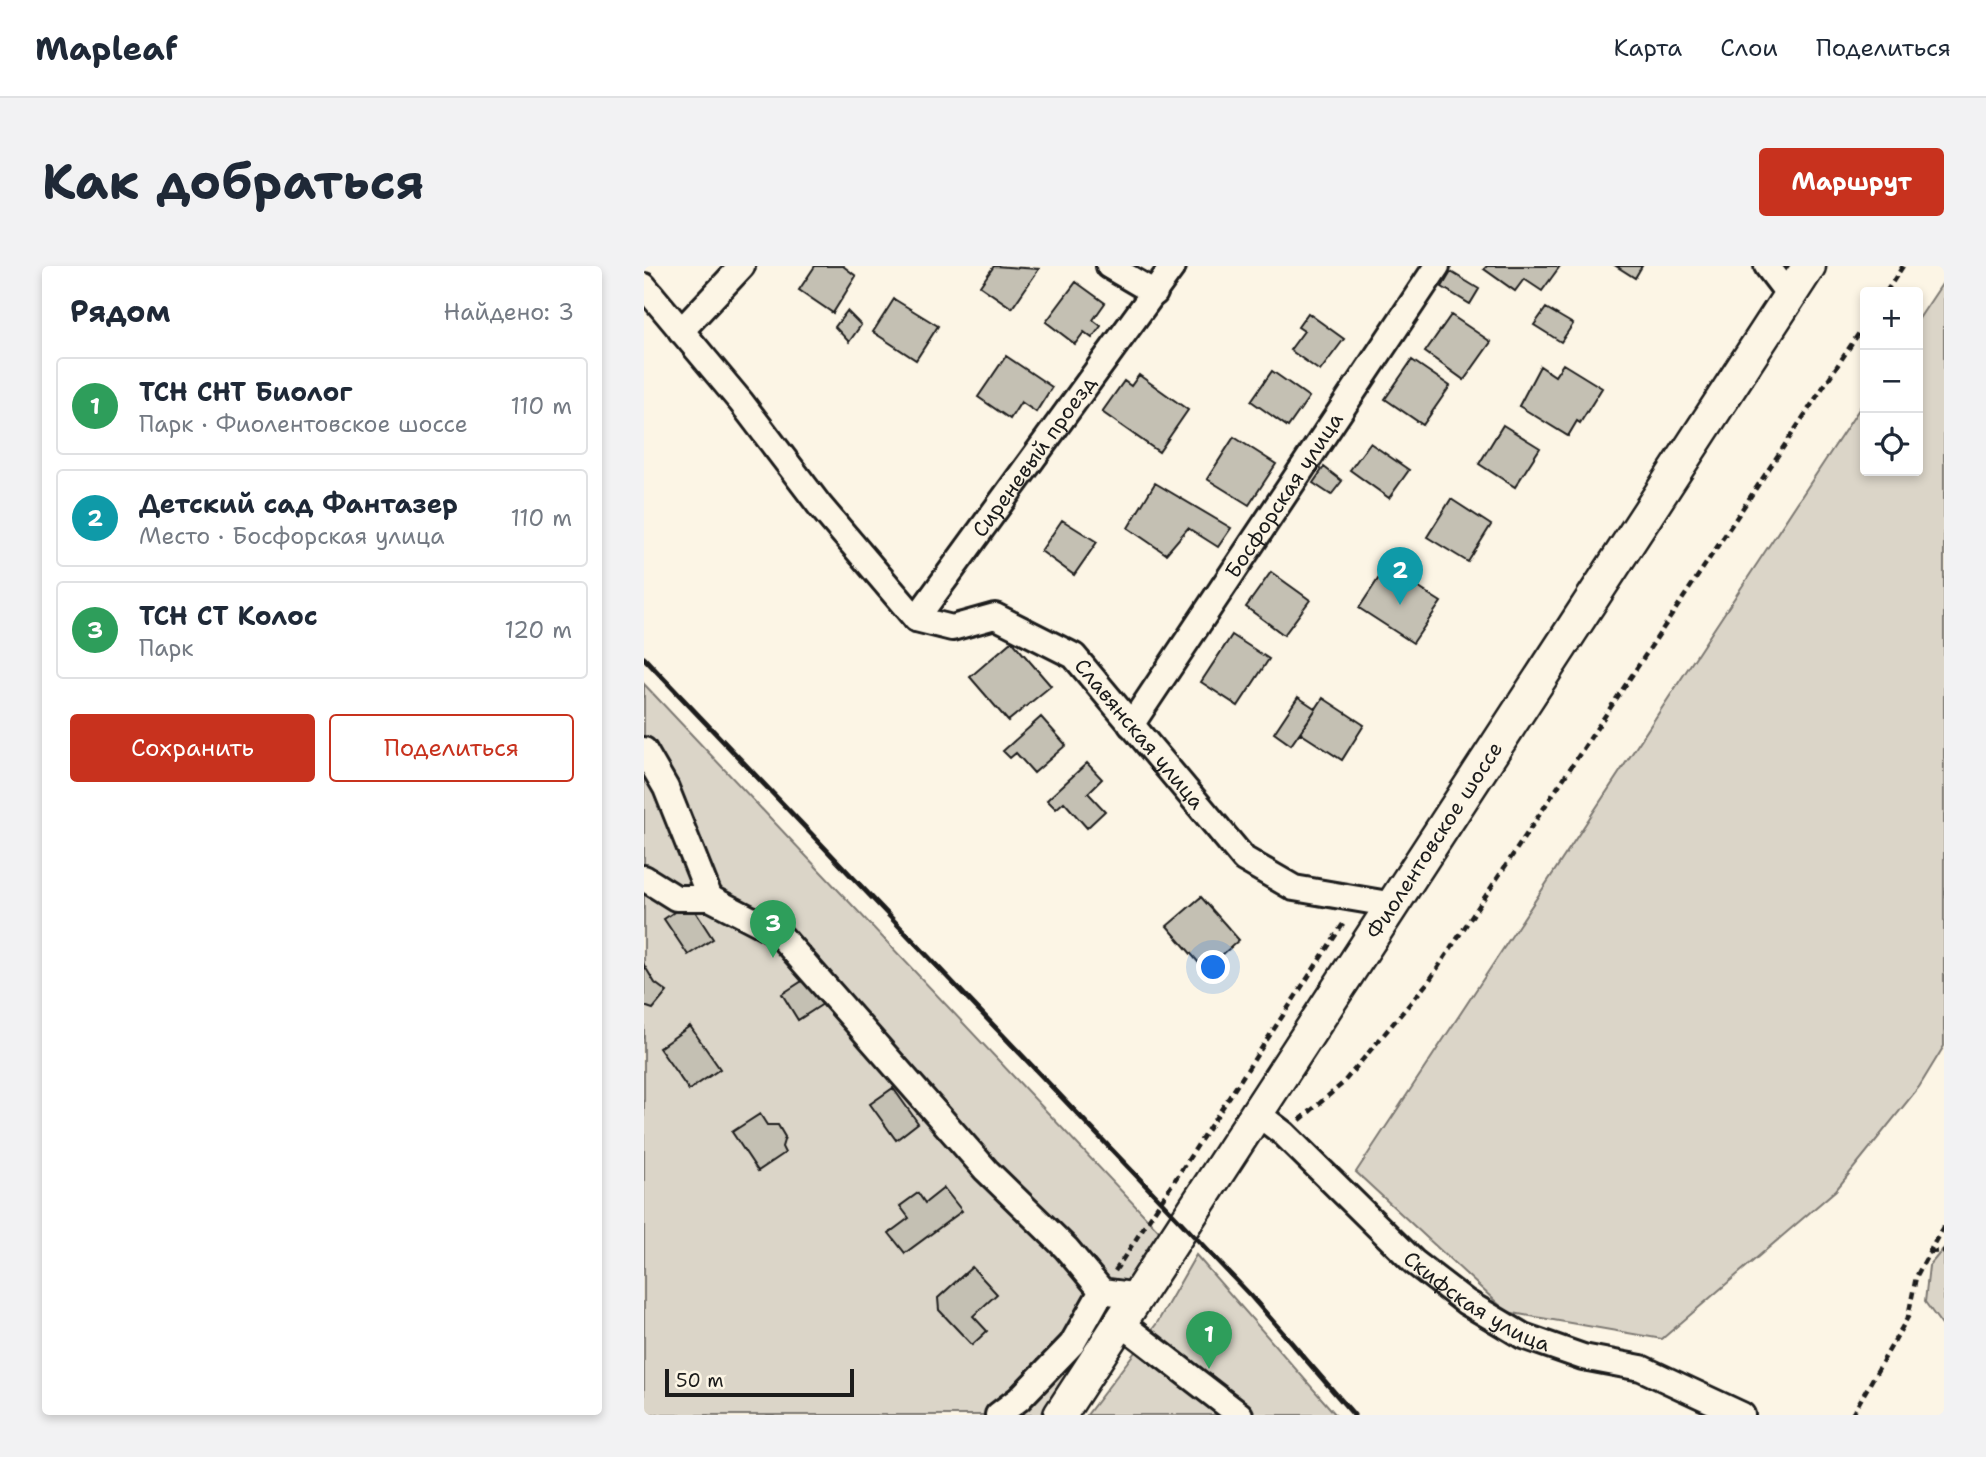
<!DOCTYPE html>
<html lang="ru">
<meta charset="utf-8">
<style>
:root{--surface:#fff;--page:#f2f2f3;--text:#1f2937;--muted:#747a83;--line:#e0e1e3;--accent:#c8321e}
body{margin:0;font-family:"Shantell Sans",sans-serif;background:var(--page);color:var(--text)}
.controls{position:absolute;right:21px;top:21px;display:grid;overflow:hidden;border-radius:7px;box-shadow:0 4px 10px #0003}
.controls button{width:63px;height:63px;display:grid;place-items:center;padding:0;border:0;border-bottom:2px solid var(--line);background:var(--surface);color:var(--text);font:35px sans-serif}
.scale{position:absolute;left:21px;bottom:18px;width:189px;box-sizing:border-box;padding-left:7px;border:4px solid #1c1c1c;border-top:0;font-size:19px;line-height:24px;white-space:nowrap;color:#1c1c1c;-webkit-text-stroke:5px #fcf5e5;paint-order:stroke}
.you{position:absolute;left:570px;top:702px;width:24px;height:24px;margin:-18px;border:5px solid #fff;border-radius:50%;background:#1a73e8;box-shadow:0 0 0 10px #1a73e833}
.badge{display:grid;place-items:center;width:46px;height:46px;border-radius:50%;background:var(--accent);color:#fff;font-size:23px;font-weight:700}
.pin{position:absolute;translate:-50% -58px;filter:drop-shadow(0 2px 4px #0008)}
.pin::after{content:'';position:absolute;top:37px;width:24px;height:21px;background:inherit;clip-path:polygon(0 0,100% 0,50% 100%)}
.list{margin:0;padding:0;list-style:none}
h2{display:flex;justify-content:space-between;align-items:center;height:91px;margin:0;padding:0 28px;font-size:30px}
h2 small{font-size:23px;font-weight:400;color:var(--muted)}
.list li{display:grid;grid-template-columns:46px 1fr auto;gap:21px;align-items:center;box-sizing:border-box;height:98px;margin:0 14px 14px;padding:0 14px;border:2px solid var(--line);border-radius:7px}
.list b{display:block;font-size:26px;white-space:nowrap}
.list p{margin:0;font-size:23px;white-space:nowrap;color:var(--muted)}
.list em{font-size:23px;font-style:normal;color:var(--muted)}
.actions{display:flex;gap:14px;padding:21px 28px}
.actions a{flex:1;padding:16px 0;border:2px solid var(--accent);border-radius:7px;text-align:center;font-size:24px;color:var(--accent)}
.actions .main{background:var(--accent);color:#fff}
.icon{flex:none;width:38px;height:38px;fill:none;stroke:currentColor;stroke-width:2;stroke-linecap:round;stroke-linejoin:round}
.map{position:relative;flex:none;width:1300px;height:1149px;overflow:hidden;border-radius:7px}
header{display:flex;align-items:center;gap:42px;box-sizing:border-box;height:98px;padding:0 35px;background:var(--surface);border-bottom:2px solid var(--line)}
header strong{font-size:33px}
nav{display:flex;gap:38px;margin-inline-start:auto;font-size:24px}
.intro{display:flex;align-items:center;justify-content:space-between;box-sizing:border-box;height:168px;padding:0 42px}
h1{margin:0;font-size:49px}
.button{padding:18px 32px;border-radius:7px;background:var(--accent);color:#fff;font-size:24px;font-weight:700}
main{display:flex;gap:42px;padding:0 42px}
aside{flex:1;background:var(--surface);border-radius:7px;box-shadow:0 4px 10px #0003}
.map>svg:first-child{display:block}
.green{fill:#dbd5c8;stroke:#7c7872;stroke-width:2}
.building{fill:#c4c0b3;stroke:#1c1c1c;stroke-width:2}
.lines{fill:none;stroke-linecap:round;stroke-linejoin:round}
.minor-casing{stroke:#1c1c1c;stroke-width:30}
.major-casing{stroke:#1c1c1c;stroke-width:37}
.path{stroke:#1c1c1c;stroke-width:4.5;stroke-dasharray:7 5;stroke-linecap:butt}
.minor{stroke:#fcf5e5;stroke-width:24}
.major{stroke:#fcf5e5;stroke-width:32}
.rail{stroke:#1c1c1c;stroke-width:5}
.labels{text-anchor:middle;stroke-width:6;stroke-linejoin:round;paint-order:stroke}
.street-label{font-size:21px;fill:#1c1c1c;stroke:#fcf5e5}
</style>
<header>
<strong>Mapleaf</strong>
<nav><a>Карта</a><a>Слои</a><a>Поделиться</a></nav>
</header>
<div class="intro"><h1>Как добраться</h1><a class="button">Маршрут</a></div>
<main>
<aside>
<h2>Рядом<small>Найдено: 3</small></h2>
<ul class="list">
<li><span class="badge" style="background:#2e9e5b">1</span><div><b>ТСН СНТ Биолог</b><p>Парк · Фиолентовское шоссе</p></div><em>110 m</em></li>
<li><span class="badge" style="background:#0f9aa8">2</span><div><b>Детский сад Фантазер</b><p>Место · Босфорская улица</p></div><em>110 m</em></li>
<li><span class="badge" style="background:#2e9e5b">3</span><div><b>ТСН СТ Колос</b><p>Парк</p></div><em>120 m</em></li>
</ul>
<div class="actions"><a class="main">Сохранить</a><a>Поделиться</a></div>
</aside>
<div class="map">
<svg width="1300" height="1149" viewBox="0 0 1300 1149">
<rect width="100%" height="100%" fill="#fcf5e5"/>
<filter id="ink" filterUnits="userSpaceOnUse"><feTurbulence type="fractalNoise" baseFrequency=".0143" numOctaves="2"/><feDisplacementMap in="SourceGraphic" scale="14" xChannelSelector="R" yChannelSelector="G"/><feConvolveMatrix kernelMatrix="1 2 1 2 8 2 1 2 1" color-interpolation-filters="sRGB"/></filter>
<g filter="url(#ink)">
<path class="green" d="M 1300,15 L 1300,780 L 1275,821 L 1192,924 L 1018,1073 L 863,1046 L 712,906 L 1221,134 L 1221,205 L 1274,205 L 1274,54 Z
M 0,418 L 516,966 L 398,1149 L 0,1149 Z
M 1300,982 L 1300,1062 L 1281,1036 L 1285,1000 Z
M 552,989 L 692,1149 L 443,1149 L 513,1057 Z"/>
<path class="building" d="M 171,0 L 199,0 L 212,10 L 189,47 L 155,24 Z
M 350,0 L 395,3 L 368,42 L 336,20 Z
M 843,0 L 916,0 L 898,25 L 880,13 L 871,25 L 840,3 Z
M 972,0 L 998,0 L 991,12 Z
M 807,6 L 835,23 L 826,38 L 798,21 Z
M 432,16 L 461,37 L 449,54 L 457,60 L 448,72 L 440,66 L 431,78 L 402,56 Z
M 250,33 L 294,60 L 272,94 L 229,66 Z
M 902,42 L 929,58 L 917,76 L 890,59 Z
M 203,45 L 217,59 L 205,76 L 191,61 Z
M 664,47 L 700,73 L 676,105 L 646,84 L 660,65 L 654,61 Z
M 807,49 L 847,76 L 820,114 L 781,86 Z
M 362,90 L 408,121 L 392,146 L 377,136 L 366,153 L 334,131 Z
M 768,94 L 806,120 L 779,159 L 741,133 Z
M 919,98 L 958,122 L 936,157 L 933,155 L 924,170 L 875,140 L 896,100 L 911,110 Z
M 628,105 L 665,131 L 644,161 L 607,135 Z
M 495,109 L 544,144 L 515,186 L 458,146 L 480,115 L 487,120 Z
M 859,159 L 896,182 L 871,221 L 835,198 Z
M 590,171 L 632,198 L 605,239 L 563,213 Z
M 726,177 L 765,204 L 745,232 L 706,204 Z
M 680,201 L 698,215 L 687,229 L 669,217 Z
M 511,217 L 587,262 L 574,281 L 544,262 L 522,288 L 484,262 Z
M 807,233 L 847,259 L 824,296 L 783,271 Z
M 418,254 L 453,276 L 430,309 L 397,285 Z
M 742,301 L 797,336 L 769,377 L 715,342 Z
M 627,306 L 666,334 L 640,369 L 602,341 Z
M 588,369 L 625,393 L 594,440 L 557,416 Z
M 368,375 L 407,420 L 364,455 L 326,411 Z
M 654,431 L 672,443 L 647,479 L 630,467 Z
M 679,432 L 720,459 L 698,494 L 656,467 Z
M 397,451 L 422,479 L 390,507 L 372,487 L 366,492 L 359,485 Z
M 443,497 L 458,513 L 444,527 L 461,545 L 443,562 L 420,536 L 412,543 L 403,534 Z
M 557,631 L 595,674 L 561,704 L 523,660 Z
M 45,636 L 69,673 L 44,689 L 20,653 Z
M 0,699 L 11,717 L 23,726 L 9,743 L 0,740 Z
M 166,710 L 182,736 L 154,754 L 138,728 Z
M 46,760 L 76,803 L 45,824 L 15,782 Z
M 249,822 L 274,857 L 252,874 L 226,838 Z
M 116,848 L 123,859 L 134,859 L 141,871 L 138,881 L 141,887 L 114,905 L 88,866 Z
M 300,922 L 318,945 L 261,987 L 245,967 L 265,952 L 256,940 L 274,927 L 281,937 Z
M 328,1001 L 353,1028 L 329,1050 L 343,1065 L 328,1079 L 295,1044 L 294,1032 Z"/>
<g class="lines">
<g class="minor-casing">
<g id="minor">
<path d="M 465,0 L 511,27"/>
<path d="M 1123,0 L 1146,30"/>
<path id="s1" d="M 0,20 L 97,136 L 176,240 L 272,353 L 308,362 L 351,350 L 430,390 L 600,593 L 650,622 L 750,639"/>
<path d="M 37,65 L 98,0"/>
<path id="s2" d="M 272,353 L 529,0"/>
<path id="s3" d="M 487,459 L 793,0"/>
<path d="M 0,484 L 22,522 L 66,632"/>
<path d="M 0,612 L 32,632 L 66,632 L 134,667 L 342,904 L 422,982 L 458,1025 L 495,1030"/>
<path id="s4" d="M 614,848 L 640,868 L 770,996 L 822,1036 L 879,1070 L 939,1091 L 997,1102 L 1098,1149"/>
<path d="M 478,1058 L 596,1149"/>
<path d="M 354,1149 L 375,1133 L 428,1078 L 458,1025"/>
</g>
</g>
<g class="major-casing">
<g id="major">
<path id="s5" d="M 416,1149 L 1165,0"/>
</g>
</g>
<path class="path" d="M 1242,26 L 1259,0
M 656,854 L 698,818 L 785,715 L 1221,58
M 1286,986 L 1300,985
M 471,1005 L 699,658
M 1208,1149 L 1264,1051 L 1272,1011 L 1300,959"/>
<use href="#minor" class="minor"/>
<use href="#major" class="major"/>
<path class="rail" d="M 0,392 L 607,1030 L 710,1149"/>
</g>
</g>
<g class="labels">
<g class="street-label">
<text dy="7" stroke="none"><textPath href="#s2" startOffset="201">Сиреневый проезд</textPath></text>
<text dy="7" stroke="none"><textPath href="#s3" startOffset="276">Босфорская улица</textPath></text>
<text dy="7" stroke="none"><textPath href="#s1" startOffset="702">Славянская улица</textPath></text>
<text dy="7" stroke="none"><textPath href="#s5" startOffset="686">Фиолентовское шоссе</textPath></text>
<text dy="7" stroke="none"><textPath href="#s4" startOffset="290">Скифская улица</textPath></text>
</g>
</g>
</svg>
<div class="controls">
<button>+</button>
<button>−</button>
<button><svg class="icon" aria-label="locate" viewBox="0 0 24 24"><circle cx="12" cy="12" r="6"/><path d="M12 2v4M12 18v4M2 12h4M18 12h4"/></svg></button>
</div>
<div class="scale">50 m</div>
<div class="you"></div>
<div class="pin badge" style="left:565px;top:1103px;background:#2e9e5b">1</div>
<div class="pin badge" style="left:756px;top:339px;background:#0f9aa8">2</div>
<div class="pin badge" style="left:129px;top:692px;background:#2e9e5b">3</div>
</div>
</main>
